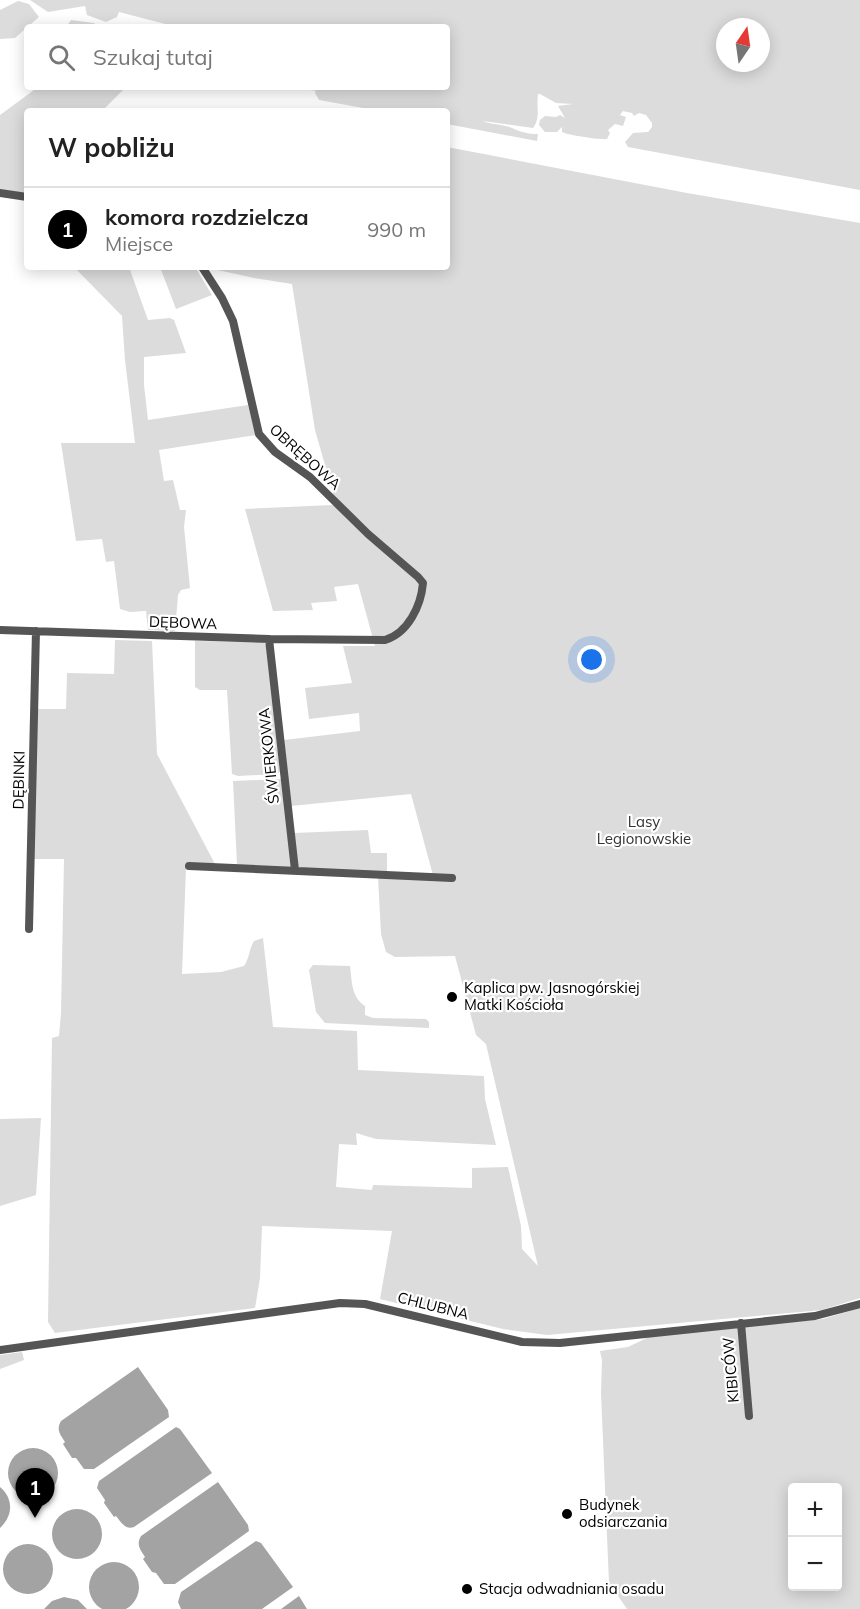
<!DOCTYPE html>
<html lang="pl">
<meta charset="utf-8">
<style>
:root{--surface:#fff;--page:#f6f6f6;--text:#222;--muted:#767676;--line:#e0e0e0;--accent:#000}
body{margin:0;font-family:Mulish,sans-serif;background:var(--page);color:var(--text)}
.controls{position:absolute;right:18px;bottom:18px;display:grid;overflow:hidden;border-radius:6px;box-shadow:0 3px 15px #0003}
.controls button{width:54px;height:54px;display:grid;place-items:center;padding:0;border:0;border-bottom:2px solid var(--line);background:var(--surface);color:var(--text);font:30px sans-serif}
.compass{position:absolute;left:716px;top:18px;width:54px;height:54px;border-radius:50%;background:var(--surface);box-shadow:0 3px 15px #0003;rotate:13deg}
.you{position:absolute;left:592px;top:660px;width:21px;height:21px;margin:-15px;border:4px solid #fff;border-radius:50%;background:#1a73e8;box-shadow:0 0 0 9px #1a73e833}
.badge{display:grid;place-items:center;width:39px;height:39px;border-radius:50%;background:var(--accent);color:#fff;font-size:20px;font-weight:700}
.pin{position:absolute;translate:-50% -50px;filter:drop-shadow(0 2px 3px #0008)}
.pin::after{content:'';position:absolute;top:32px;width:21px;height:18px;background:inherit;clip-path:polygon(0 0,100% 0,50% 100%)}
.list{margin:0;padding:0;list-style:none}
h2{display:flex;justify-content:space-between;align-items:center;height:78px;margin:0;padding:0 24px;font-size:26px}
h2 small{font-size:20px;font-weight:400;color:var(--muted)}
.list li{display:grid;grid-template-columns:39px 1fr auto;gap:18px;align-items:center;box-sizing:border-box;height:84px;padding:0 24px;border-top:2px solid var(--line)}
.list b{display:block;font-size:22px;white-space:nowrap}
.list p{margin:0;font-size:20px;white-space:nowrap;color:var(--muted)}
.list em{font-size:20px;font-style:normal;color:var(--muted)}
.icon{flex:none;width:33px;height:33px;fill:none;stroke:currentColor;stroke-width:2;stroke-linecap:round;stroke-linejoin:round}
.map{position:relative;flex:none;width:860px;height:1609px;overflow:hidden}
.search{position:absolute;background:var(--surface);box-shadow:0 3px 15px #0003;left:24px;top:24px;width:426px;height:66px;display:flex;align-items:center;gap:15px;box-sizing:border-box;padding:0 21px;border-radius:6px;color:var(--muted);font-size:22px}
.panel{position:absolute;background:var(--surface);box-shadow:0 3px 15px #0003;left:24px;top:108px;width:426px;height:162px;border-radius:6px}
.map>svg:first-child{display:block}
.green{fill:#dcdcdc;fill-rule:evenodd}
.water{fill:#a3a3a3}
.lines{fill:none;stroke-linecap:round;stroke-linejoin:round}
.minor{stroke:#555;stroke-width:8}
.poi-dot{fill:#000;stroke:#fff;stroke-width:2}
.labels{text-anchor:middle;stroke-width:4.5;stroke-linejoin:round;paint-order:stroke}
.street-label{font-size:15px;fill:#000;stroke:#fff}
.park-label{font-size:15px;fill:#333;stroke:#fff}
.poi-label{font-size:15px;fill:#000;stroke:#fff;text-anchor:start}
</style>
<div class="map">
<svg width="860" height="1609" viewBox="0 0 860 1609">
<rect width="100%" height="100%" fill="#fff"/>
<path class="green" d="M 30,0 L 860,0 L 860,190 L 628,147 L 625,142 L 633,133 L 648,132 L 652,127 L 652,123 L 646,115 L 639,113 L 634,116 L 632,113 L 623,111 L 620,115 L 626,117 L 623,126 L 615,124 L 608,130 L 610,133 L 607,139 C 600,140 567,135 562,132 L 562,127 L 557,132 L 545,132 L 539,125 L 540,120 L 545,116 L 556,117 L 560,115 L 565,118 L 558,106 L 573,104 L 556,103 L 540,94 L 538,94 C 536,107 541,117 533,128 L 483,121 C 491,125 503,124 512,128 C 521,132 528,134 538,134 L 537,141 L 447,124 L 447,111 L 380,111 L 319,100 L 315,93 L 316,91 L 298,87 L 447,87 L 447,27 L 170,27 L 169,25 L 119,12 L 117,17 L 106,22 L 87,15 L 85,6 L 48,12 ZM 725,27 L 761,27 L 761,63 L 725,63 Z
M 18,1 L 29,4 L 39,17 L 15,38 L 0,39 L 0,10 Z
M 71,20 L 94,23 L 99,27 L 66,27 Z
M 34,87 L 126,87 L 102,111 L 27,111 L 27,194 L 0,189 L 0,115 L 34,90 Z
M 447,147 L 687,193 L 860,223 L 860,1298 L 822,1310 L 547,1335 L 503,1329 L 380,1299 L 392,1231 L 262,1226 L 260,1278 L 255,1308 L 55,1333 L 48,1322 L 52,1038 L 59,1036 L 61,1013 L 64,859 L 34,859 L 36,709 L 66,709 L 67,673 L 114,674 L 115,640 L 152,641 L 157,754 L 215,864 L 186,868 L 182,974 L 221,972 L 244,966 C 250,957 249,949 254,941 L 263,938 L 273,1027 L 357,1031 L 358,1070 L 484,1076 L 485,1099 L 496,1145 L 376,1139 L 356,1133 L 357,1145 L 339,1144 L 336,1187 L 372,1190 L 373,1185 L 472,1188 L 472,1168 L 508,1167 L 521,1226 L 522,1249 L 538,1266 L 486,1044 L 476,1035 L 455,956 L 395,957 L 386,952 L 381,934 L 378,877 L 434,879 L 411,794 L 291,806 L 284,740 L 360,731 L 359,713 L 309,719 L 305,688 L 352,683 L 343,646 L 375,646 L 358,584 L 334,587 L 337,601 L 311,603 L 313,610 L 273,611 L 245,509 L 332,505 L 337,507 L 315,430 L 292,284 L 254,278 L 204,267 L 447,267 Z
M 74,267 L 129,267 L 148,320 L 170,318 L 174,320 L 186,353 L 144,357 L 144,385 L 148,420 L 248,405 L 256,435 L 159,450 L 164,481 L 173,480 L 180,510 L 186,510 L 184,527 L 190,588 L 181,590 L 178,595 L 175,631 L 148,630 L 146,611 L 130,612 L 120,609 L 114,561 L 106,562 L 102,539 L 76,541 L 61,443 L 135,443 L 125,360 L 122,316 Z
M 160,267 L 195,267 L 212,295 L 176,309 Z
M 195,641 L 263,642 L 267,646 L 280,771 L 278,774 L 238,776 L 232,774 L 227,690 L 200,690 L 195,687 Z
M 281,779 L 292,864 L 290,868 L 237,865 L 233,781 Z
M 368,830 L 371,853 L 387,853 L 387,873 L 300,868 L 297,866 L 294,833 Z
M 313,965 L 350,966 C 352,981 351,997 365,1006 L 365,1015 L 373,1018 L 426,1019 L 429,1022 L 429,1028 L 325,1023 L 316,1012 L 309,970 Z
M 41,1118 L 36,1195 L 0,1206 L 0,1119 Z
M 860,1308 L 860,1609 L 627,1609 L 609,1583 L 601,1393 L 602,1360 L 600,1351 L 628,1347 L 653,1335 L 823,1319 ZM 792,1488 L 838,1488 L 838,1586 L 792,1586 Z
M 22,1352 L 24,1360 L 0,1369 L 0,1355 Z"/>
<path class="water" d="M 138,1367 L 168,1410 L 169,1417 L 94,1469 L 84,1469 L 76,1458 L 72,1458 L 63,1444 L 65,1442 C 60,1434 56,1430 61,1421 Z
M 176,1427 L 180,1429 L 212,1473 L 134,1527 C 125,1530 121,1522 116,1516 L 114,1517 L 104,1503 L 105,1500 L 97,1488 L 99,1481 Z
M8 1473a25 25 0 1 1 50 0a25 25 0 1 1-50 0Z
M 218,1482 L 248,1525 L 249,1531 L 175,1584 L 164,1584 L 156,1573 L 152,1572 L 143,1559 L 145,1557 C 140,1549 136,1545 141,1536 Z
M 0,1487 C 14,1499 13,1516 0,1528 Z
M52 1534a25 25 0 1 1 50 0a25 25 0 1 1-50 0Z
M 256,1541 L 261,1543 L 293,1587 L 262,1609 L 181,1609 L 178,1602 L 181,1592 Z
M3 1569a25 25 0 1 1 50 0a25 25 0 1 1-50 0Z
M89 1587a25 25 0 1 1 50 0a25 25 0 1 1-50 0Z
M 299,1596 L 307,1609 L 281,1609 Z
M 64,1597 L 78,1600 L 87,1609 L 44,1609 L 52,1601 Z"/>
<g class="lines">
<path class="minor" d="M 0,193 L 27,197
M 0,630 L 269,639 L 385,640 C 408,633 421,606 423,583 L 418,577 L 368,534 L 310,477 L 275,452 L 259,434 L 233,321 L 222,298 L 202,267
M 269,639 L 295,870
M 189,866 L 452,878
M 29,929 L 36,631
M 741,1323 L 749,1416
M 0,1350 L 340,1303 L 365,1304 L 522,1342 L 560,1343 L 815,1316 L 860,1304"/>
</g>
<g class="poi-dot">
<circle cx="452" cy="997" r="6"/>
<circle cx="567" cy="1514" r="6"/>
<circle cx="467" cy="1589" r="6"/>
</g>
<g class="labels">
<g class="street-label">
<text transform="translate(305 457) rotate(42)" y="5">OBRĘBOWA</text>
<text transform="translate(183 623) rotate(2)" y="5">DĘBOWA</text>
<text transform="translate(269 756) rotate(-96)" y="5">ŚWIERKOWA</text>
<text transform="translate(19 780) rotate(-89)" y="5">DĘBINKI</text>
<text transform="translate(433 1306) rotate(14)" y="5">CHLUBNA</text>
<text transform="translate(731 1370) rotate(-95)" y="5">KIBICÓW</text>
</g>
<g class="park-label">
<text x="644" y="827">Lasy<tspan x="644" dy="17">Legionowskie</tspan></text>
</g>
<g class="poi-label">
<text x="464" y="993">Kaplica pw. Jasnogórskiej<tspan x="464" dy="17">Matki Kościoła</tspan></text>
<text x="579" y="1510">Budynek<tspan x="579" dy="17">odsiarczania</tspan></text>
<text x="479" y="1594">Stacja odwadniania osadu</text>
</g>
</g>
</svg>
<div class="controls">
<button>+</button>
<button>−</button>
</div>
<svg class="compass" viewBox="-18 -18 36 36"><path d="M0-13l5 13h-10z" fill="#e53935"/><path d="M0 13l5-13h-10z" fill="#767676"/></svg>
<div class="you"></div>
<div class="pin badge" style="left:35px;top:1518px">1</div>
<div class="search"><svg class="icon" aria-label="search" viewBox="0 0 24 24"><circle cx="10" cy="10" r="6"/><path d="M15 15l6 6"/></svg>Szukaj tutaj</div>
<section class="panel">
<h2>W pobliżu<small></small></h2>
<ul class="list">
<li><span class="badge">1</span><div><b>komora rozdzielcza</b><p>Miejsce</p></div><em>990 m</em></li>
</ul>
</section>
</div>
